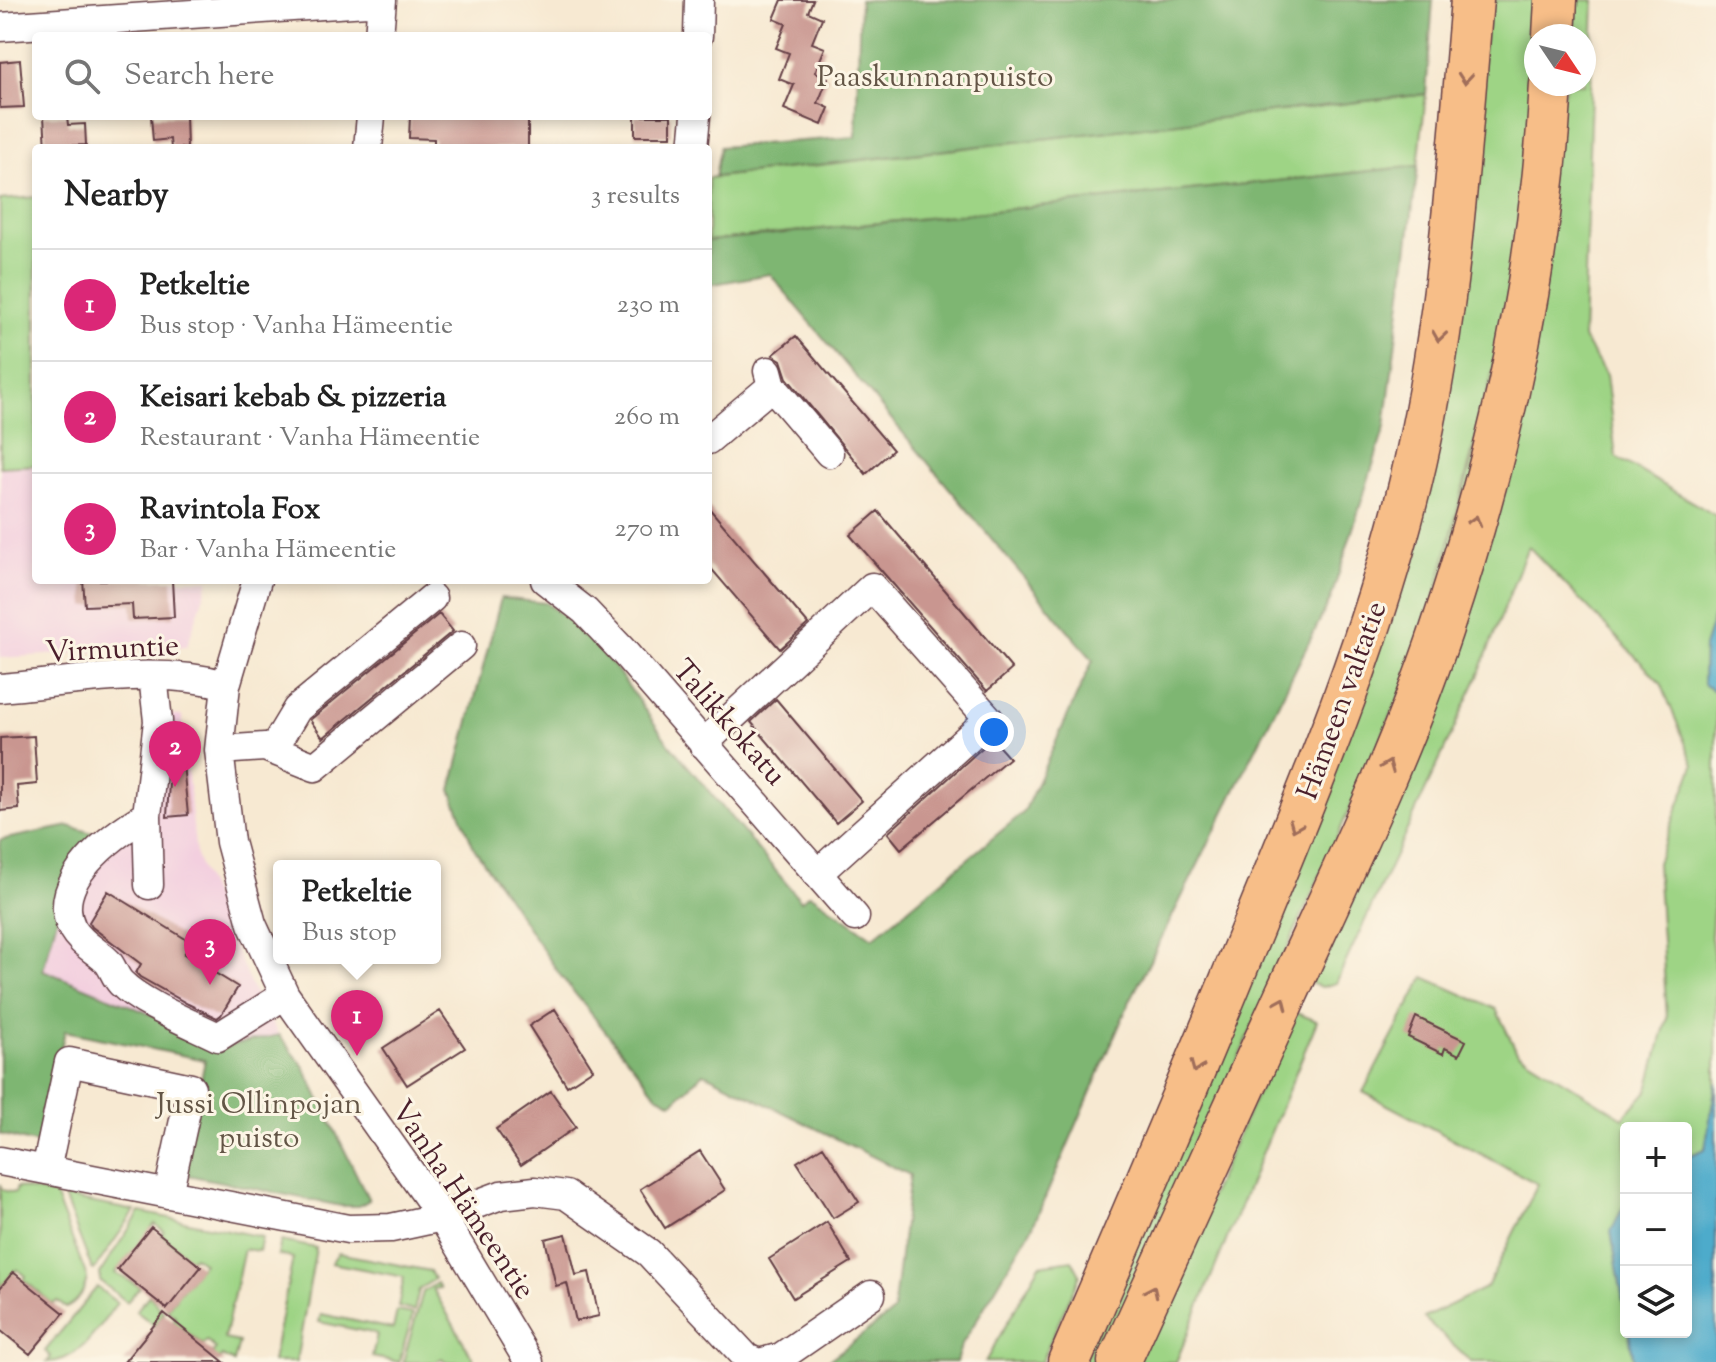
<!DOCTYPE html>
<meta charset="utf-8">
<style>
:root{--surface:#fff;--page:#f2f2f2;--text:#222;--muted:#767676;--line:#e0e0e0;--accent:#db2777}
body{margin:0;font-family:"Sorts Mill Goudy",serif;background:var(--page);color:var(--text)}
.controls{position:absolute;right:24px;bottom:24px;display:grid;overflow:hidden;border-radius:8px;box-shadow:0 4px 12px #0003}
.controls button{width:72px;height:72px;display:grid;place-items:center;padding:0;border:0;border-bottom:2px solid var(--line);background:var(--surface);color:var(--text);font:40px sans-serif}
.compass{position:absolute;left:1524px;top:24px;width:72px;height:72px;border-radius:50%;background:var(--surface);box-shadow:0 4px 12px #0003;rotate:125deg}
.you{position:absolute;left:994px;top:732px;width:28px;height:28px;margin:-20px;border:6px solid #fff;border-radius:50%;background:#1a73e8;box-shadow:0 0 0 12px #1a73e833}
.badge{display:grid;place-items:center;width:52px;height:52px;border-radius:50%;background:var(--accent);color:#fff;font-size:26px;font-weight:700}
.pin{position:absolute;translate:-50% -66px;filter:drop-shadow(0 2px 4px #0008)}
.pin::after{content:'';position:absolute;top:42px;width:28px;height:24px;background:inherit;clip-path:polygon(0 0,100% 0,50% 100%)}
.popup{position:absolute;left:273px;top:860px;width:168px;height:104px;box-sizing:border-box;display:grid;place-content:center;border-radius:8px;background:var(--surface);filter:drop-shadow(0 2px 6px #0005);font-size:26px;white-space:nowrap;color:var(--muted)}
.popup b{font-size:30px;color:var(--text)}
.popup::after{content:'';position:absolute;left:50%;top:100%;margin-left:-16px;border:16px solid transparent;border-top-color:var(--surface)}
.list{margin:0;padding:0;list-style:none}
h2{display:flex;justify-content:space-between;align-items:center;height:104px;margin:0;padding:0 32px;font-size:34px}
h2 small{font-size:26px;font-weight:400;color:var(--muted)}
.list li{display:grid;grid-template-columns:52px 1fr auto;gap:24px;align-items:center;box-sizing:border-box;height:112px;padding:0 32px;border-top:2px solid var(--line)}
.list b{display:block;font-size:30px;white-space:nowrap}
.list p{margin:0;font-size:26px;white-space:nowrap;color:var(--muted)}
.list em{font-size:26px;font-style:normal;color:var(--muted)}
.icon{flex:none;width:44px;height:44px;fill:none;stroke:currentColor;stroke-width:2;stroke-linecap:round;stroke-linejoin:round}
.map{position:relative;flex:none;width:1716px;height:1362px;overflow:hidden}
.search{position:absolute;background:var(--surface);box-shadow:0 4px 12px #0003;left:32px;top:32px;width:680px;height:88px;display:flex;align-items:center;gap:20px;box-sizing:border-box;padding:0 28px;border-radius:8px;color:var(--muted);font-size:30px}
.panel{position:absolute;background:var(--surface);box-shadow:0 4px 12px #0003;left:32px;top:144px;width:680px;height:440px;border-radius:8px}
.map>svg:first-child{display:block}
.built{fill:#f3cfdf}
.green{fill:#9ed485;stroke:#747a58;stroke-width:2}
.forest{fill:#7eb672;stroke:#646a4e;stroke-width:2}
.water{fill:#4dabcb;stroke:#4c657b;stroke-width:2}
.building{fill:#c99690}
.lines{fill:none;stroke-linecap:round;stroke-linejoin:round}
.minor-casing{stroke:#643d44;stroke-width:31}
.highway-casing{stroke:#643d44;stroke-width:45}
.minor{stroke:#fff;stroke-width:28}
.highway{stroke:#f7be88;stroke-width:42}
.oneway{stroke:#a06e5a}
.labels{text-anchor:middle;stroke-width:6;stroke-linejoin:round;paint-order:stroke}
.park-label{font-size:30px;fill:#635546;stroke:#fcf5e5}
.street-label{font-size:30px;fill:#4a1f2b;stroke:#fcf5e5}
</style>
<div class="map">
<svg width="1716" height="1362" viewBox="0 0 1716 1362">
<rect width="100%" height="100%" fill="#fcf5e5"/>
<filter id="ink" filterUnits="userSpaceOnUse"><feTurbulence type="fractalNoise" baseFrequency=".0125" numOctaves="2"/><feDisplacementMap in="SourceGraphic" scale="16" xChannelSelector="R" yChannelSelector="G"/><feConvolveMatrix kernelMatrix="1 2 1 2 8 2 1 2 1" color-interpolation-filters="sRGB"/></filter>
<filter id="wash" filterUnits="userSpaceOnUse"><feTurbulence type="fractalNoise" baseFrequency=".006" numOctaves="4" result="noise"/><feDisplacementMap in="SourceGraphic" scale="32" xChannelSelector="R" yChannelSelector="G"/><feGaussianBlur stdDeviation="1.8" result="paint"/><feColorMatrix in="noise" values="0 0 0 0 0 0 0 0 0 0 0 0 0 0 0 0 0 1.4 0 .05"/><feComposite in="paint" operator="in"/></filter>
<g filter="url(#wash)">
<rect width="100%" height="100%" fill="#f7e9d2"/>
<path class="built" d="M 36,465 L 36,580 L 209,580 L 187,646 L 0,658 L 0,467 Z
M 154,713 L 182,716 L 196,856 L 251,986 L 279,1035 L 228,1046 L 43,970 L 67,881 L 143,806 Z"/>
<path class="green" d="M 1491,0 L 1540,0 L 1536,84 L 1500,359 L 1419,653 L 1103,1362 L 1083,1362 L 1382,640 Z
M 1572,0 L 1594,0 L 1583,338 L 1606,375 L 1616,457 L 1716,516 L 1716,609 L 1704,647 L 1703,684 L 1716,692 L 1716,873 L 1711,937 L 1716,972 L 1716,1083 L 1705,1149 L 1686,1157 L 1686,1128 L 1626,1128 L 1626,1202 L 1611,1231 L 1634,1362 L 1471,1362 L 1424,1318 L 1487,1287 L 1538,1184 L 1363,1092 L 1424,977 L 1496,1009 L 1517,1052 L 1623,1118 L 1648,1090 L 1667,1018 L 1657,863 L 1694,765 L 1661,683 L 1528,546 L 1477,679 L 1336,983 L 1322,987 L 1309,983 L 1373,841 L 1566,84 L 1584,84 L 1584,36 L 1570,36 Z
M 1426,94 L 1418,166 L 708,241 L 708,178 Z
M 36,197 L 36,465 L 0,467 L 0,200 Z
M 1294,1012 L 1317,1021 L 1176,1362 L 1135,1362 Z
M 0,1184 L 2,1190 L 15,1193 L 17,1187 L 55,1195 L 87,1277 C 85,1290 78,1302 66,1308 L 57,1301 L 53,1304 L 24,1280 L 26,1276 L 17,1269 L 0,1288 Z
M 64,1197 L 135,1211 L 94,1270 L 92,1269 Z
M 140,1212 L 262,1237 L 259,1251 L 244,1249 L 224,1339 L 239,1342 L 234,1362 L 222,1356 L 217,1362 L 213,1353 L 216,1349 L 207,1341 L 203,1345 L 173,1321 L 176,1317 L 167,1309 L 203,1263 L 194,1256 L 190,1259 L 161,1235 L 164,1231 L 155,1224 L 115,1273 L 140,1287 L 127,1302 L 100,1281 L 100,1273 Z
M 281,1241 L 316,1248 L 296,1362 L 272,1362 L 293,1258 L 278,1255 Z
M 338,1253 L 430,1271 L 434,1279 L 419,1290 L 414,1311 L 398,1307 L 404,1277 L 331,1263 Z
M 1072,1260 L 1080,1275 L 1041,1362 L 985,1362 L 1040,1265 Z
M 437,1283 L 440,1288 L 433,1289 L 475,1362 L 445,1362 L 442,1358 L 435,1362 L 403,1362 L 423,1292 Z
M 97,1287 L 117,1303 C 98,1327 81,1362 47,1362 L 51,1357 L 45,1351 Z
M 149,1295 L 164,1313 L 154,1325 L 136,1311 Z
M 397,1311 L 413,1314 L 399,1362 L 372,1357 L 377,1334 L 319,1322 L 321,1314 L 393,1329 Z"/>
<path class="forest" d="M 860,0 L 1433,0 L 1426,94 L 715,177 L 720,147 L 856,137 Z
M 1418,166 L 1385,427 L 1331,598 L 1129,1003 L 1033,1226 L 961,1346 L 956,1362 L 826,1362 L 893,1312 L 910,1175 L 704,1073 L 672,1103 L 657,1095 L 560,975 L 474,848 L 451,790 L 501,598 L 546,603 L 573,623 L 614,666 L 666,740 L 801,901 L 810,894 L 873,938 L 1024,812 L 1093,660 L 770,274 L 708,285 L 708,241 Z
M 69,826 L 99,835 L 67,881 L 43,970 L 228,1046 L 279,1035 L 304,1067 L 369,1200 L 359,1206 L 341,1206 L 182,1174 L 205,1060 L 65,1031 L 38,1144 L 0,1134 L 0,840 Z"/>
<path class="water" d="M 1716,609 L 1716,692 L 1703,684 L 1704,647 Z
M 1716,1083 L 1716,1362 L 1634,1362 L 1629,1332 L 1686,1332 L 1686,1157 L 1705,1149 Z
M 1626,1202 L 1626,1318 L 1611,1231 Z"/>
<g id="blocks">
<path class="building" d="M 782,0 L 813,0 L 808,12 L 822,18 L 812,43 L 825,48 L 815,72 L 828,78 L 818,103 L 829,108 L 822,125 L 784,109 L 794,85 L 779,79 L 789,53 L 776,48 L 786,24 L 774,19 Z
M 20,60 L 24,107 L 0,108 L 0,62 Z
M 44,116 L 67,116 L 68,125 L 85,124 L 86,145 L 46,147 Z
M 151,116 L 186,116 L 187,148 L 171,148 L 170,139 L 153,141 Z
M 410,116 L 528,116 L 528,148 L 434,148 L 434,139 L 409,138 Z
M 635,116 L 671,116 L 671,136 L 635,136 Z
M 796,336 L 893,450 L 866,474 L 787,378 L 781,360 L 773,355 Z
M 708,507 L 808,624 L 780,649 L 708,565 Z
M 878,511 L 1012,669 L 987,691 L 850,535 Z
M 83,580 L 172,580 L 174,617 L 133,619 L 132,604 L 85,606 Z
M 439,614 L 453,631 L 323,738 L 310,720 Z
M 776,699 L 862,801 L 836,823 L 751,722 Z
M 34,736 L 37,784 L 17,786 L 19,809 L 0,811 L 0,738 Z
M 992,739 L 1009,758 L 901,849 L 888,833 Z
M 183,764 L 188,815 L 167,817 L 170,765 Z
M 108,891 L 192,943 L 184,954 L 238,987 L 221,1015 L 217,1018 L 188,1004 L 140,977 L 136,973 L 141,964 L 92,927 L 89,922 Z
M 555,1009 L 593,1069 L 567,1086 L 529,1026 Z
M 440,1011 L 465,1048 L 407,1085 L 383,1048 Z
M 1416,1017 L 1466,1041 L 1459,1055 L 1445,1048 L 1443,1054 L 1408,1037 Z
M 551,1091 L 576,1127 L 521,1165 L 496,1129 Z
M 823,1146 L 859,1202 L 833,1218 L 797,1162 Z
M 700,1151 L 725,1190 L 665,1228 L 640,1189 Z
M 827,1222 L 851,1262 L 793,1298 L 769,1259 Z
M 151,1227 L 201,1267 L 167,1309 L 117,1269 Z
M 566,1234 L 576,1275 L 589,1272 L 599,1316 L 576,1321 L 567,1283 L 556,1286 L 545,1239 Z
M 13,1272 L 64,1313 L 30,1354 L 0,1330 L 0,1288 Z
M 164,1313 L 224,1362 L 124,1362 Z"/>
</g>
</g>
<g filter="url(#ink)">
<use href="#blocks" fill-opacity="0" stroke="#643d44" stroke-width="2"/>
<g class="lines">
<g class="minor-casing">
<path id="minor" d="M 0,27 L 382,1
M 379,36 L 382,0
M 698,36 L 699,0
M 368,148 L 371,116
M 693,148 L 696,116
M 768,371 L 772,386 L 829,453
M 708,440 L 772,386
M 257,580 L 226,685 L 219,750 L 230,842 L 252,924 L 285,995 L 442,1217 L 529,1362
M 545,580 L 585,611 L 623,651 L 855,917
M 0,688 C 74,682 154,665 226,685
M 703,744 L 872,587 L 989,719 L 817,874
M 273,749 L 297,709 L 432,598
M 219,750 L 265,747 L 315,767 L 461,646
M 147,815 C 114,834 48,881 72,928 C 81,944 96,950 108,962 C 113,968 115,977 121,983 C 140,1003 192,1024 218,1037 L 285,995
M 149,885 L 147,815 L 158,721 L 153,676
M 0,1161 L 348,1229 L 391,1228 L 442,1217 L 501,1195 L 535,1191 L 566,1195 L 649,1253 L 747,1358 L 756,1362
M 46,1170 L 69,1062 L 191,1088 L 168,1194
M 763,1362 L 781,1357 L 871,1295"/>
</g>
<g class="highway-casing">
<path id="highway" d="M 1554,36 L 1556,0
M 1069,1362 C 1135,1210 1200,1058 1262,905 C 1319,767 1375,630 1410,485 C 1449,326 1458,163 1472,0
M 1119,1362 C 1175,1240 1230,1117 1286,995 C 1341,875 1399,756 1441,631 C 1500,455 1541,270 1551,84"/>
</g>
<use href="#minor" class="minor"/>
<use href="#highway" class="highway"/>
</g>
<defs><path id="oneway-chevron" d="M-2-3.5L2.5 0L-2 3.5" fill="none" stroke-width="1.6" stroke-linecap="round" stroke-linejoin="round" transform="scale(2)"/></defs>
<g class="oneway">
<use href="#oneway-chevron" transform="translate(1465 78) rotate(95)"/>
<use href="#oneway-chevron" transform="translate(1439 336) rotate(98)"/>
<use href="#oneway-chevron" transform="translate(1475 521) rotate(-74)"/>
<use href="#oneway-chevron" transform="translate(1388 766) rotate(-68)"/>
<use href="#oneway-chevron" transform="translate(1295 826) rotate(112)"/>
<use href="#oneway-chevron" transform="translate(1282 1003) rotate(-66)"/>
<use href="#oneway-chevron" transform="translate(1196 1067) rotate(112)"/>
<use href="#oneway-chevron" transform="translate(1152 1291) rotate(-65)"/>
</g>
</g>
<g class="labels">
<g class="park-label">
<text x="935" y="86">Paaskunnanpuisto</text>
<text x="259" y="1113">Jussi Ollinpojan<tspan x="259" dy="34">puisto</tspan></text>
</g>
<g class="street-label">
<text transform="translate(112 648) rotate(-3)" y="10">Virmuntie</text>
<text transform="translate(1341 700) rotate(-70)" y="10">Hämeen valtatie</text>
<text transform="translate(730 722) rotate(49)" y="10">Talikkokatu</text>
<text transform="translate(464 1199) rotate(56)" y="10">Vanha Hämeentie</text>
</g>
</g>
</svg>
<div class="controls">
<button>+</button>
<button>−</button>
<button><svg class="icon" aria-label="layers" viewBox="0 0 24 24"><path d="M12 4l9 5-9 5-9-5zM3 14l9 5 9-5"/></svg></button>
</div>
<svg class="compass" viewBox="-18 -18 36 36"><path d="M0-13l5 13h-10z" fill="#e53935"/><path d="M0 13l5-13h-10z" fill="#767676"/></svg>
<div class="you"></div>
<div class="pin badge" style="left:357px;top:1056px">1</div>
<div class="popup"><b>Petkeltie</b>Bus stop</div>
<div class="pin badge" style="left:175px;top:787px">2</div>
<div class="pin badge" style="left:210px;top:985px">3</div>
<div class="search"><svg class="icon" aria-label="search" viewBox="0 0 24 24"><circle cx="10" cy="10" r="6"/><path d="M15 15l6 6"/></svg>Search here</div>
<section class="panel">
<h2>Nearby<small>3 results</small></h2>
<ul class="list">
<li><span class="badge">1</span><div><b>Petkeltie</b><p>Bus stop · Vanha Hämeentie</p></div><em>230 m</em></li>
<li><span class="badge">2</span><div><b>Keisari kebab &amp; pizzeria</b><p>Restaurant · Vanha Hämeentie</p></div><em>260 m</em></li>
<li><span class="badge">3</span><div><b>Ravintola Fox</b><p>Bar · Vanha Hämeentie</p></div><em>270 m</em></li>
</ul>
</section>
</div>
